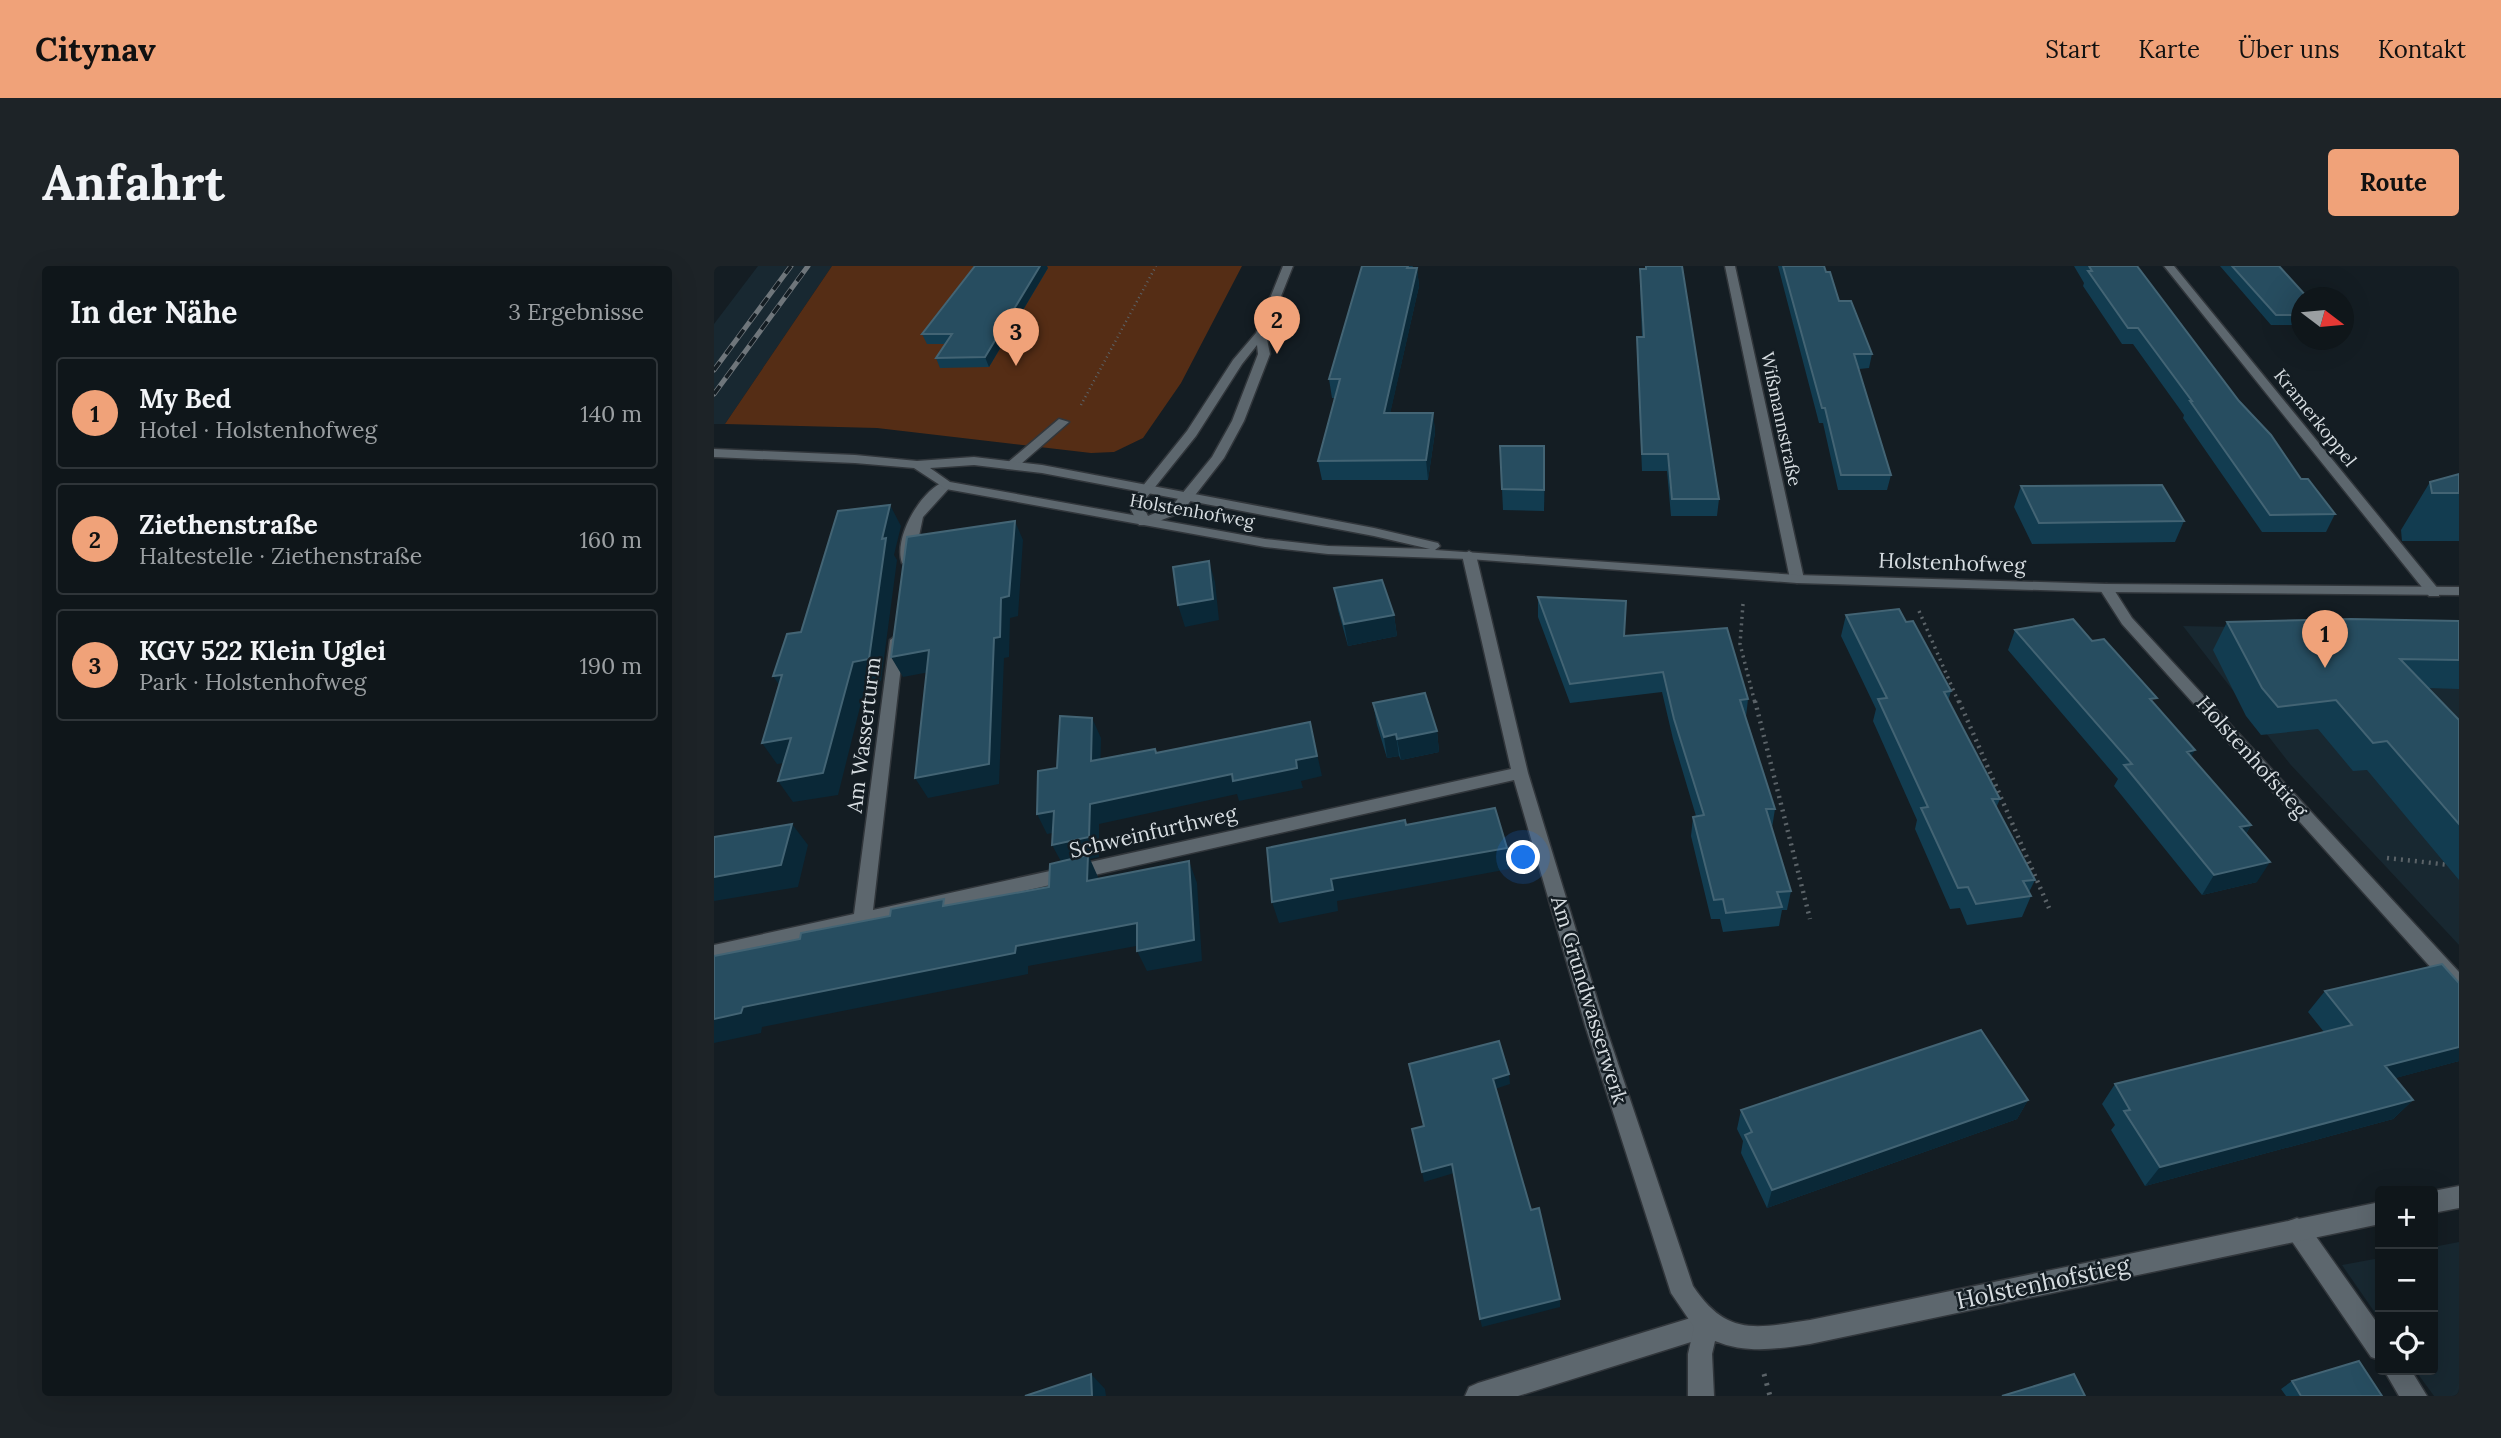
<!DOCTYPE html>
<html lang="de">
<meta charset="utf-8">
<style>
:root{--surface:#0f161a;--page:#1d2327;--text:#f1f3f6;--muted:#9b9fa2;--line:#2f3539;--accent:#f0a279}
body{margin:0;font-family:Lora,serif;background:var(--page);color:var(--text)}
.controls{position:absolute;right:21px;bottom:21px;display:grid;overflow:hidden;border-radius:7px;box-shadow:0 7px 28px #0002}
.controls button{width:63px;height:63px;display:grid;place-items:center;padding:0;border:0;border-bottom:2px solid var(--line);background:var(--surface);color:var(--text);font:35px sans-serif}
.compass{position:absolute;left:1577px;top:21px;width:63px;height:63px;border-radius:50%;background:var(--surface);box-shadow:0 7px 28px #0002;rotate:106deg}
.you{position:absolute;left:810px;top:592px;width:24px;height:24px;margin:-18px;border:5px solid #fff;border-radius:50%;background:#1a73e8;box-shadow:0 0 0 10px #1a73e833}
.badge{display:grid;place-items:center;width:46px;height:46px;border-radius:50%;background:var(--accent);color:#111;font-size:23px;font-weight:700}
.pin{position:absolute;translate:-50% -58px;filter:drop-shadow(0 2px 4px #0008)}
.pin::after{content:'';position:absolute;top:37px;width:24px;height:21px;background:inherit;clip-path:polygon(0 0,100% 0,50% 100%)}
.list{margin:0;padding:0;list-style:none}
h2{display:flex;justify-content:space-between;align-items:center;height:91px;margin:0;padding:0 28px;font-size:30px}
h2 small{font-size:23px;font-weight:400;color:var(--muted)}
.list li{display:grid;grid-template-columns:46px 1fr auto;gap:21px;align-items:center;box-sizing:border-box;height:112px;margin:0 14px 14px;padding:0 14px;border:2px solid var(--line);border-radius:7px}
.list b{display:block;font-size:26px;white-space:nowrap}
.list p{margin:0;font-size:23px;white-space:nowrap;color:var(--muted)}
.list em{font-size:23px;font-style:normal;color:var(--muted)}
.icon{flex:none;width:38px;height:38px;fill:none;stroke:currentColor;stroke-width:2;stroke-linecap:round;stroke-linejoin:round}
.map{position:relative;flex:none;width:1745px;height:1130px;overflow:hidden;border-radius:7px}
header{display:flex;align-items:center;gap:42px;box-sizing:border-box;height:98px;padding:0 35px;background:var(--accent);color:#111}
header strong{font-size:33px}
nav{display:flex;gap:38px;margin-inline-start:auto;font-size:24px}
.intro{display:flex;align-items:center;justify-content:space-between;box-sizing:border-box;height:168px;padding:0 42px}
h1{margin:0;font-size:49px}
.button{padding:18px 32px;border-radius:7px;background:var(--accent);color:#111;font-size:24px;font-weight:700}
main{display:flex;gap:42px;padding:0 42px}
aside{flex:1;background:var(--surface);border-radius:7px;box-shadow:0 7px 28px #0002}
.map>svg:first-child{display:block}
.built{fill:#182831}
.green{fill:#552d15}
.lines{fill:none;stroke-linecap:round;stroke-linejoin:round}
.service-casing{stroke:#31363b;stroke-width:3}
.minor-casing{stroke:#31363b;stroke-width:3}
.tertiary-casing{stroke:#31363b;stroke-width:3}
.secondary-casing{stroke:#31363b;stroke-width:3}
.path-far3{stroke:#5b6368;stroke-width:2.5;stroke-dasharray:1 3.5;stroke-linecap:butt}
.path-far2{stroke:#5b6368;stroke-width:3.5;stroke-dasharray:2 4.5;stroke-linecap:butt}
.path-far1{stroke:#5b6368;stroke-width:4.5;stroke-dasharray:2 5;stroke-linecap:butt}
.path{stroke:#5b6368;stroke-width:5;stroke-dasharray:2.5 7;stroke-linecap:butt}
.service{fill:#5d676e;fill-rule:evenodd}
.minor{fill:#5d676e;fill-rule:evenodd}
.tertiary{fill:#5d676e;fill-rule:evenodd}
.secondary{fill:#5d676e;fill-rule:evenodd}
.rail-casing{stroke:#6f767b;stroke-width:5}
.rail{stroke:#141d23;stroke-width:3.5;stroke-dasharray:10;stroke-linecap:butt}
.wall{fill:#123c50}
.shaded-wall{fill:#0a2837}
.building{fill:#274d60;stroke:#436474;stroke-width:2}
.labels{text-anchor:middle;stroke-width:5;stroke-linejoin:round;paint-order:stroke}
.far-street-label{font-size:18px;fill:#d7dde1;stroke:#141d23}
.street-label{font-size:21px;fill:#d7dde1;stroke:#141d23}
.near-street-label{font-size:24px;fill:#d7dde1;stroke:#141d23}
</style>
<header>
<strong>Citynav</strong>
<nav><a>Start</a><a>Karte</a><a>Über uns</a><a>Kontakt</a></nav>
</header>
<div class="intro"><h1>Anfahrt</h1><a class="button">Route</a></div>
<main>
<aside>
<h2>In der Nähe<small>3 Ergebnisse</small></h2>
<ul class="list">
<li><span class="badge">1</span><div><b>My Bed</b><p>Hotel · Holstenhofweg</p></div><em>140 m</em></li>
<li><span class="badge">2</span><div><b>Ziethenstraße</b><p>Haltestelle · Ziethenstraße</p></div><em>160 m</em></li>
<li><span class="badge">3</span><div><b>KGV 522 Klein Uglei</b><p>Park · Holstenhofweg</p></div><em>190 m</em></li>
</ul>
</aside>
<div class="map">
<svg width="1745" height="1130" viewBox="0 0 1745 1130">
<rect width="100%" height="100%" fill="#141d23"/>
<path class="built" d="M 44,0 L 118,0 L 11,158 L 0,158 L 0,58 Z
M 1469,360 L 1745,365 L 1745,679 L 1576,498 Z
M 1745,976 L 1745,1130 L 1720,1130 L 1701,1104 L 1719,1104 L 1719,981 Z
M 1666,992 L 1666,1054 L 1628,999 Z"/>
<path class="green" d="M 118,0 L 528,0 L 467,117 L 429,172 L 400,186 L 377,187 L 163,162 L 11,158 Z"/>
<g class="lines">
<g class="service-casing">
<path id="service" d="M 345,153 L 355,156 L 301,203 L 293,203 L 293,197 Z
M 1583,952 L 1591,955 L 1666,1061 L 1666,1094 L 1657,1091 L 1575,971 L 1572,963 L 1575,955 Z
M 993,1047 L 1002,1050 L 1005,1059 L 1002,1068 L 993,1071 L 804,1130 L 751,1130 L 755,1121 L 764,1117 Z
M 1670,1104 L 1697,1104 L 1713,1130 L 1685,1130 Z"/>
</g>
<g class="minor-casing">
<path id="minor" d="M 1011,0 L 1021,0 L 1090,313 L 1083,317 L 1076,313 Z
M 1450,0 L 1460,0 L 1725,324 L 1725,330 L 1715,330 Z
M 232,215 L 238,219 L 209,251 L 200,294 L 198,297 L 188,297 C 179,272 207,223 232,215 Z
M 755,285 L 762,289 L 814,507 L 891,759 L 979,1020 C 1013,1071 1042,1062 1096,1054 L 1666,936 L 1666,958 L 1096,1078 C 1063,1083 1033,1088 1001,1075 L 998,1088 L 1000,1130 L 974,1130 L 974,1088 L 980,1061 L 957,1027 L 871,759 L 800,514 L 0,695 L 0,679 L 140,648 L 176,374 L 183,369 L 190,374 L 159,644 L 797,503 L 748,289 Z
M 1392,318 L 1397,319 L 1418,352 L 1745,706 L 1745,727 L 1738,725 L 1408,358 L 1385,322 Z
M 1745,920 L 1745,942 L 1719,947 L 1719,925 Z"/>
</g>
<g class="tertiary-casing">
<path id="tertiary" d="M 569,0 L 579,0 L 552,68 L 556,88 L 530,155 L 510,192 L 468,246 L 435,259 L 425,259 L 417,244 L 420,231 L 473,165 L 519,94 L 542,67 ZM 543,79 L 544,88 L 518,155 L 498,191 L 458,240 L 434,250 L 431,244 L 433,231 L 482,170 L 528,98 Z"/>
</g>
<g class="secondary-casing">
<path id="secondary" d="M 0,183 L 141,189 L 203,195 L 260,191 L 328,199 L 660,262 L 724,277 L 726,280 L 721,284 L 1083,309 L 1392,318 L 1745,321 L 1745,329 L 1392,326 L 1083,317 L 755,293 L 614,288 L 551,281 L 232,223 L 200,202 L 141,197 L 0,191 ZM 260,199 L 328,207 L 660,270 L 716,283 L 614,280 L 551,273 L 236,216 L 216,202 Z"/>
</g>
<path class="path-far3" d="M 367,139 L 442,0"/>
<path class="path-far2" d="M 1029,338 L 1026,378 L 1041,437
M 1205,345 L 1245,437"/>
<path class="path-far1" d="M 1041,435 L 1096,653
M 1245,435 L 1335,642
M 1673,592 L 1745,600"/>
<path class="path" d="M 1050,1108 L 1056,1130"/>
<use href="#service" class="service"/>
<use href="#minor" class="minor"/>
<use href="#tertiary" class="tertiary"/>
<use href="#secondary" class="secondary"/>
<g class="rail-casing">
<path id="rail" d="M 0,104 L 77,0
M 0,128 L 94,0"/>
</g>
<use href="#rail" class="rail"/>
</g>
<path class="wall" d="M 648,0 L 699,0 L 698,2 L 703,2 L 705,20 L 676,147 L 719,147 L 721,166 L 714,214 L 608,214 L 604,195 L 621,132 L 618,132 L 615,113 Z
M 931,0 L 968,0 L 1005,233 L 1003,250 L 957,250 L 953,205 L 928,205 L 923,88 L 923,71 L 928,71 L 926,18 L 926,3 L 931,3 Z
M 1064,0 L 1110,0 L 1125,35 L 1158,88 L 1155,102 L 1145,103 L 1177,209 L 1173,224 L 1124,224 L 1109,157 L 1105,157 Z
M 1360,0 L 1423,0 L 1525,135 L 1587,213 L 1621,248 L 1612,266 L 1548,266 L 1469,152 L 1470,149 L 1419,78 L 1408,78 L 1369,20 L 1370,17 Z
M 1506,0 L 1565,0 L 1587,32 L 1587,59 L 1557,59 Z
M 334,2 L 275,101 L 226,102 L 222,92 L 231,78 L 213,78 L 208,68 Z
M 831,200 L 830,245 L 789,244 L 788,223 Z
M 1745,208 L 1745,275 L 1688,275 L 1687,264 L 1716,216 Z
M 1307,220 L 1470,255 L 1461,276 L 1318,278 L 1300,241 Z
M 620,322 L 680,349 L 683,370 L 634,380 L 624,344 Z
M 824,331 L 1034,433 L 1032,451 L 1061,543 L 1058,562 L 1077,625 L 1073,644 L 1068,644 L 1065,660 L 1009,666 L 1006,653 L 997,653 L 977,570 L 979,551 L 982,550 L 959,473 L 948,426 L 856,437 L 824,351 Z
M 1132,349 L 1192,356 L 1237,425 L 1234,435 L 1286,533 L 1282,542 L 1321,614 L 1315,626 L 1317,630 L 1308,651 L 1253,659 L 1246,642 L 1236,643 L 1201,563 L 1203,554 L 1159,455 L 1162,443 L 1127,370 Z
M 1745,355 L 1745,423 L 1714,422 L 1745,454 L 1745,614 L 1653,504 L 1639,505 L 1604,463 L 1547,469 L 1532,450 L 1499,384 L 1513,356 Z
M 1301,364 L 1378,375 L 1440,438 L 1477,491 L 1537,559 L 1532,568 L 1543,616 L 1488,629 L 1400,520 L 1404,513 L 1294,384 Z
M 659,437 L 723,465 L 725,486 L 687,494 L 685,490 L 673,492 L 663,459 Z
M 1745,717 L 1745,795 L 1681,812 L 1699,834 L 1679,853 L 1431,920 L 1397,864 L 1401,859 L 1388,838 L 1401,818 L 1610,766 L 1594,746 L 1611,725 Z
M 1314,834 L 1303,853 L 1053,942 L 1027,887 L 1029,875 L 1023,863 L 1027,844 Z
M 1578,1115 L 1668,1130 L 1572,1130 L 1567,1123 Z"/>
<path class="shaded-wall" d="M 326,0 L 333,0 L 334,2 L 275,101 L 271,91 Z
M 703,2 L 705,20 L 672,166 L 670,147 Z
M 719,147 L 721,166 L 714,214 L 712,194 Z
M 830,180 L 831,200 L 830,245 Z
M 176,239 L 187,260 L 180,289 L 183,294 L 167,415 L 152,417 L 124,529 L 79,536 L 64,515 L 168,273 Z
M 301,255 L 309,274 L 304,350 L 296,352 L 295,391 L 290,392 L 285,518 L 214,532 L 201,512 L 287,332 Z
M 495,295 L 501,316 L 505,354 L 471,361 L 464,339 Z
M 680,349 L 683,370 L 634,380 L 630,358 Z
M 215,384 L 226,404 L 189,411 L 177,391 Z
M 68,409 L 74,432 L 59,410 Z
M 378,452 L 387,472 L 386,515 L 377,495 Z
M 596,456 L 608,510 L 587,515 L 589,522 L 525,535 L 523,528 L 385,558 L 385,591 L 376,593 L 384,611 L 384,636 L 349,599 L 338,579 L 376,538 Z
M 723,465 L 725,486 L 687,494 L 683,473 Z
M 682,468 L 685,490 L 673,492 L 670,471 Z
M 77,472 L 92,494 L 63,498 L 48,477 Z
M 1481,484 L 1470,505 L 1473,486 Z
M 340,545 L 350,565 L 333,568 L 323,548 Z
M 78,558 L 94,579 L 84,621 L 0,635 L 0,611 Z
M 1537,559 L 1525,579 L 1526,561 Z
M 793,582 L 795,603 L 623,635 L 624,645 L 565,657 L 558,636 L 617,613 Z
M 475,595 L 483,617 L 488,695 L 433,705 L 423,685 Z
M 1556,596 L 1543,616 L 1488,629 L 1500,609 Z
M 423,657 L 433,678 L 314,700 L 314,708 L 48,761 L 47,767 L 0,777 L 0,753 L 29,741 L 302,680 Z
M 1745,781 L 1745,795 L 1652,820 L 1671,800 Z
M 795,808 L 796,818 L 781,823 L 779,813 Z
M 1314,834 L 1303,853 L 1053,942 L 1058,924 Z
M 1699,834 L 1679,853 L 1431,920 L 1446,901 Z
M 738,898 L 740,907 L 710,916 L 708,906 Z
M 846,1033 L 846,1041 L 768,1061 L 766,1053 Z
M 377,1108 L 391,1123 L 392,1130 L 378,1130 Z"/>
<path class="building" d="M 261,0 L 326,0 L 271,91 L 222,92 L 238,68 L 208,68 Z
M 648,0 L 694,0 L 693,2 L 703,2 L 670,147 L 719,147 L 712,194 L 604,195 L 626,113 L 615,113 Z
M 932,0 L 968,0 L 1005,233 L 958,233 L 954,188 L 928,188 L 923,71 L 930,71 L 926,3 L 932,3 Z
M 1069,0 L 1110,0 L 1112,6 L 1116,6 L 1125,35 L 1137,35 L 1158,88 L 1140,88 L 1177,209 L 1127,209 L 1111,142 L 1108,142 Z
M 1375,0 L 1423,0 L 1525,135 L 1557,169 L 1587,213 L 1594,213 L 1621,248 L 1556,249 L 1476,135 L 1478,135 L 1424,62 L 1414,62 L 1374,5 L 1378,5 Z
M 1518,0 L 1565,0 L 1594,32 L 1587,32 L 1587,49 L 1562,49 Z
M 786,180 L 830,180 L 830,224 L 788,223 Z
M 1745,208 L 1745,227 L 1718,227 L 1716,216 Z
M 1448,219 L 1470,255 L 1325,257 L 1307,220 Z
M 176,239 L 168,273 L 172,272 L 155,393 L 139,396 L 109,507 L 64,515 L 77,472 L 48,477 L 68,409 L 59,410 L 73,368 L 87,366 L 124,245 Z
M 301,255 L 295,330 L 287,332 L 286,371 L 280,372 L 275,498 L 201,512 L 215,384 L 177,391 L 193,271 Z
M 495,295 L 499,333 L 464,339 L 459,301 Z
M 668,314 L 680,349 L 630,358 L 620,322 Z
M 824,331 L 912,335 L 910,370 L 1013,362 L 1034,433 L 1026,434 L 1061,543 L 1052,543 L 1077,625 L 1063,626 L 1068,641 L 1012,647 L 1009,633 L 1000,634 L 979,551 L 990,549 L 960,453 L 949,406 L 856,418 Z
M 1185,343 L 1192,356 L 1199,355 L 1237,425 L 1230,426 L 1286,533 L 1278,533 L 1321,614 L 1309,615 L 1317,630 L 1262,638 L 1254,621 L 1244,622 L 1207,542 L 1214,541 L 1164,433 L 1173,432 L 1132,349 Z
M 1359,353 L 1378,375 L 1390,373 L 1443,432 L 1436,433 L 1481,484 L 1473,486 L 1537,559 L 1526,561 L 1556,596 L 1500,609 L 1410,499 L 1418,498 L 1301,364 Z
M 1637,353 L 1745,355 L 1745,394 L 1686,393 L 1745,454 L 1745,558 L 1673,475 L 1659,477 L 1622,434 L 1564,441 L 1548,422 L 1513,356 Z
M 711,427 L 723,465 L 683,473 L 682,468 L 670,471 L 659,437 Z
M 346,450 L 378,452 L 377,495 L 441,483 L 442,487 L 596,456 L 603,490 L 582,494 L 583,502 L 519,515 L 518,508 L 376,538 L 375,571 L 338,579 L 340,545 L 323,548 L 324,505 L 343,502 Z
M 781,542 L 793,582 L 617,613 L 619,624 L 558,636 L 553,582 L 691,554 L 692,559 Z
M 78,558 L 67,599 L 0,611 L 0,571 Z
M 374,589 L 373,615 L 475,595 L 480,674 L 423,685 L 423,657 L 302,680 L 301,687 L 29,741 L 27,747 L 0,753 L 0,690 L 86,673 L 87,667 L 176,650 L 177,643 L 230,633 L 229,640 L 335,621 L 336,598 Z
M 1728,698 L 1745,717 L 1745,781 L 1671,800 L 1699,834 L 1446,901 L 1410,845 L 1416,844 L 1401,818 L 1638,759 L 1611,725 Z
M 1267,764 L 1314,834 L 1058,924 L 1031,869 L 1038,866 L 1027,844 Z
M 785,775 L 795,808 L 779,813 L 817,944 L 825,942 L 846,1033 L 766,1053 L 738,898 L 708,906 L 698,863 L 710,860 L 695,798 Z
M 1645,1095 L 1668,1130 L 1587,1130 L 1578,1115 Z
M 377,1108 L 378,1130 L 311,1130 Z
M 1360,1108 L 1371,1130 L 1288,1130 Z"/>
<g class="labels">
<g class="far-street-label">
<text transform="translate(1601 152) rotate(51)" y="6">Kramerkoppel</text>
<text transform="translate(1067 153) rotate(78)" y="6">Wißmannstraße</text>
<text transform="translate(478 245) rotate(10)" y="6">Holstenhofweg</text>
</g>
<g class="street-label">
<text transform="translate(1238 297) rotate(2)" y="7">Holstenhofweg</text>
<text transform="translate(150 469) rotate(-83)" y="7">Am Wasserturm</text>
<text transform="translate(1538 491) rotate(48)" y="7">Holstenhofstieg</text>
<text transform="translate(439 566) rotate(-13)" y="7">Schweinfurthweg</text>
<text transform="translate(875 734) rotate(73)" y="7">Am Grundwasserwerk</text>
</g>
<g class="near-street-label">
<text transform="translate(1329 1017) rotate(-12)" y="8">Holstenhofstieg</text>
</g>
</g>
</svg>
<div class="controls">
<button>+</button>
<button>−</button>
<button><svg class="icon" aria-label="locate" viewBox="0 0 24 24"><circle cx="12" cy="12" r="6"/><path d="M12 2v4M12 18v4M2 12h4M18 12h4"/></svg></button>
</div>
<svg class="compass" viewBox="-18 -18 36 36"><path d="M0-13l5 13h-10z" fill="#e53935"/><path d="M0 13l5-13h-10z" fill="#9b9fa2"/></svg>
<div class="you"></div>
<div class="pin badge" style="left:1611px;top:402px">1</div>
<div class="pin badge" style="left:563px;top:88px">2</div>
<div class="pin badge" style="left:302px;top:100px">3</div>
</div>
</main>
